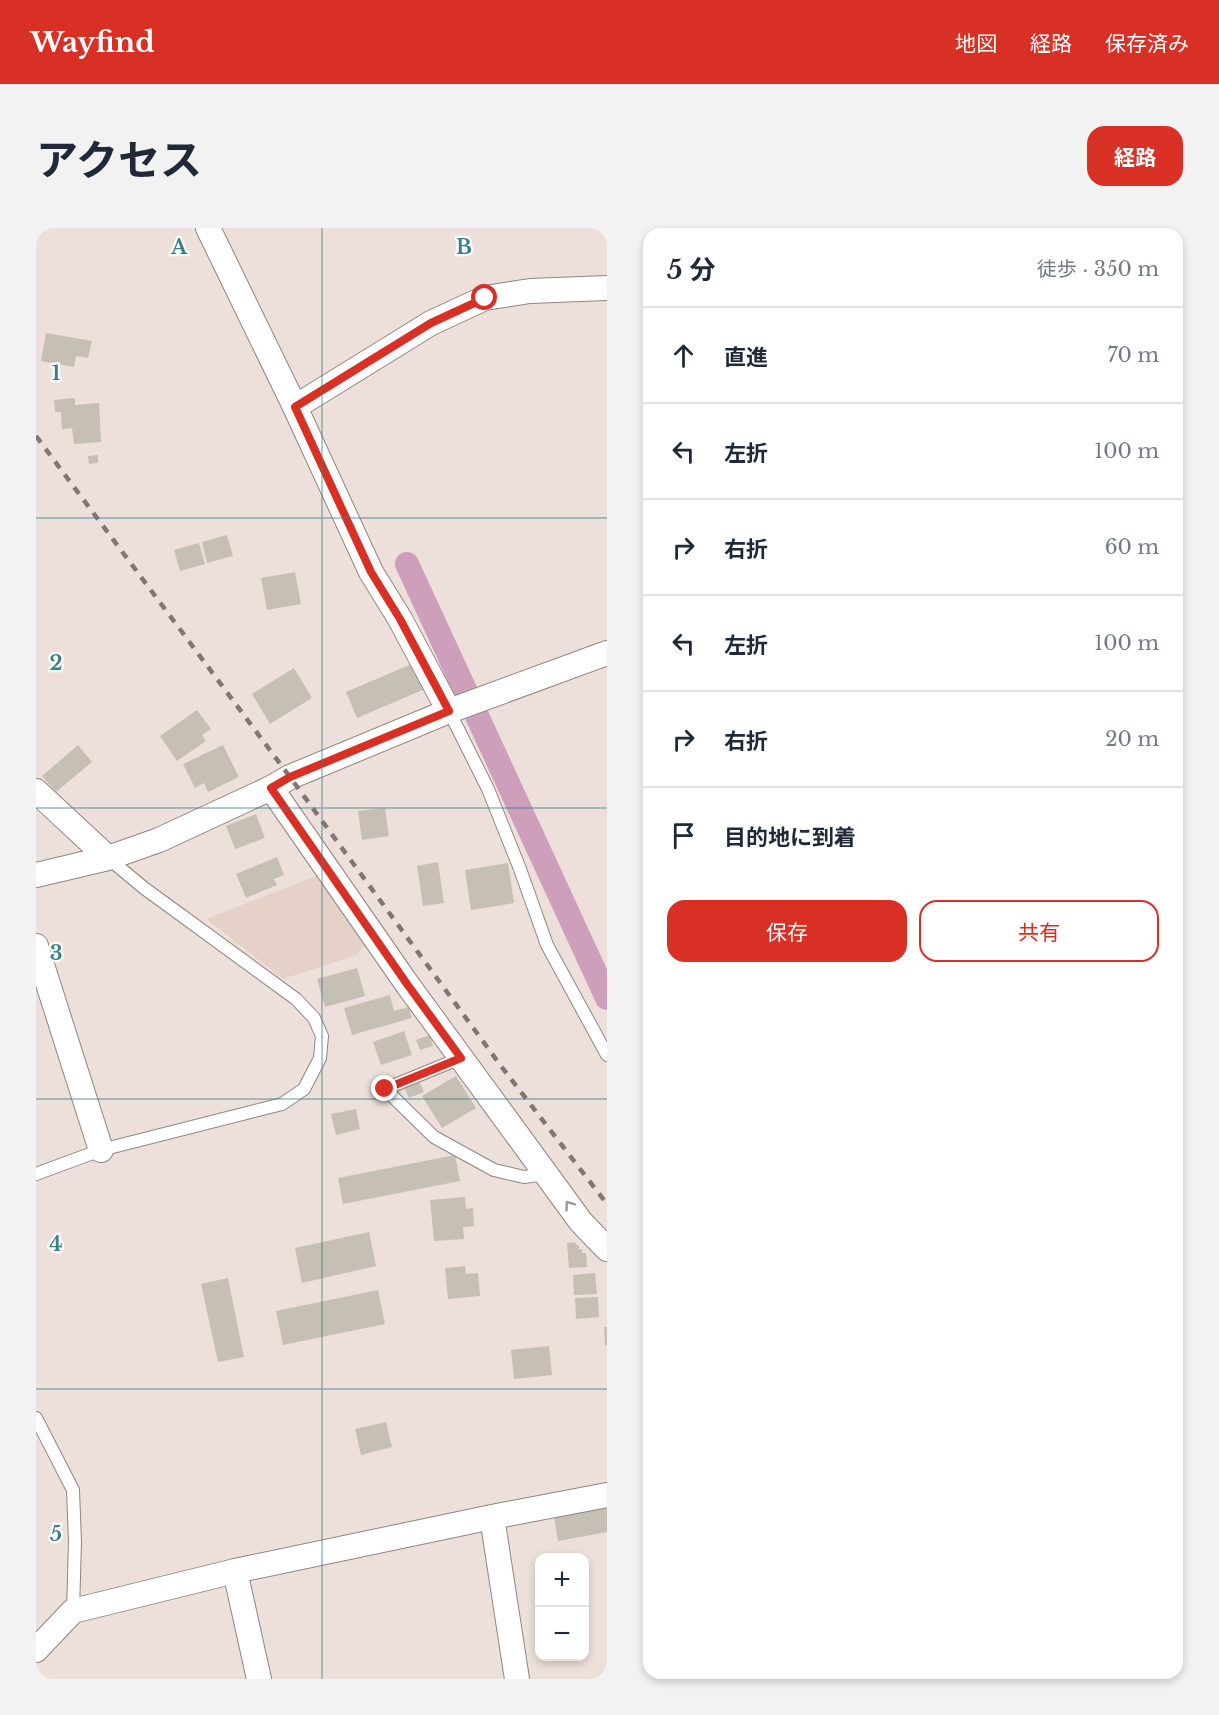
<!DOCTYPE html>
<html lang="ja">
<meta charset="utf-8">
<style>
:root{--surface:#fff;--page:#f2f2f3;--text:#1f2937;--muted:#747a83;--line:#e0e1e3;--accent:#d93025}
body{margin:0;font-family:"Libre Baskerville","Noto Sans JP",serif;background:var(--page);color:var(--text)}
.controls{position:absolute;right:18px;bottom:18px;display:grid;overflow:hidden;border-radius:12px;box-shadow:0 3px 9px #0003}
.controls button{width:54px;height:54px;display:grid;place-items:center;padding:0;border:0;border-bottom:2px solid var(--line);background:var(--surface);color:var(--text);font:30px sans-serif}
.stop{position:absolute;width:18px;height:18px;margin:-14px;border:4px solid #d93025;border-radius:50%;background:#fff}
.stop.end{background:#d93025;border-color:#fff;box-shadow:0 2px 6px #0008}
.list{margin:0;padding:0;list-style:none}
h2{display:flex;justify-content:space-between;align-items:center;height:78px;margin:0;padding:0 24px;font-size:26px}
h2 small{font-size:20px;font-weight:400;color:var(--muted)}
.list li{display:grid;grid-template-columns:39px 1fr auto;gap:18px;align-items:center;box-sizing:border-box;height:96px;padding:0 24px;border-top:2px solid var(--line)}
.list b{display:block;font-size:22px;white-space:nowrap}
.list em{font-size:20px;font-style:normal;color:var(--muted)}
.actions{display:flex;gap:12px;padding:18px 24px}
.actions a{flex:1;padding:14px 0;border:2px solid var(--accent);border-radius:18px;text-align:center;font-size:21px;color:var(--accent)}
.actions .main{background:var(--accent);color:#fff}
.icon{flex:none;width:33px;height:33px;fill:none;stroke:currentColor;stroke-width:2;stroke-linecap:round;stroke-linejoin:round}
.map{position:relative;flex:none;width:571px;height:1451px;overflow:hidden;border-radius:18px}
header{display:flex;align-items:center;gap:36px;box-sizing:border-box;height:84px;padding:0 30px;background:var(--accent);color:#fff}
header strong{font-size:28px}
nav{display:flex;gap:33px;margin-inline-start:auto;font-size:21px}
.intro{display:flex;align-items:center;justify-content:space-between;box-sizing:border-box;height:144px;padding:0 36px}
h1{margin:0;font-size:42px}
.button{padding:15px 27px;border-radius:18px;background:var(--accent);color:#fff;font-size:21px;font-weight:700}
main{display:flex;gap:36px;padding:0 36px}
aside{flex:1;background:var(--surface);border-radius:18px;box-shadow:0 3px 9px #0003}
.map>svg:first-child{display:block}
.built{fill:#e5d1c7}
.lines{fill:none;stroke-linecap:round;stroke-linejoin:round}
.canal{stroke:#ce9fbb;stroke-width:24}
.building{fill:#c6bfb4}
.lane-casing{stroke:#91857f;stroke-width:14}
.street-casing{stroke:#91857f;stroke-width:26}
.lane{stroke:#fff;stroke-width:12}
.street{stroke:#fff;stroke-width:24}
.rail{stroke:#807773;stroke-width:4.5;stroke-dasharray:8 8;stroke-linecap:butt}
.oneway{stroke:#9c9998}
.route{stroke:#d93025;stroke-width:8}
.grid{fill:none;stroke:#388088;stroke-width:1.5;stroke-opacity:0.55}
.grid-label{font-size:20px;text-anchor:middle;font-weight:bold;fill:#388088;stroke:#fff;stroke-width:4.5;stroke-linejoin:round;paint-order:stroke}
</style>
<header>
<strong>Wayfind</strong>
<nav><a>地図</a><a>経路</a><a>保存済み</a></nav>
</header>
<div class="intro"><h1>アクセス</h1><a class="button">経路</a></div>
<main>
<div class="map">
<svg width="571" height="1451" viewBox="0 0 571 1451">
<rect width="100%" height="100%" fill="#ede0da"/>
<path class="built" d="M 280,648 L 329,717 L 321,727 L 247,751 L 170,691 Z"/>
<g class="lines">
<path class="canal" d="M 371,336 L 571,770"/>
</g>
<path class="building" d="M 10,105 L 56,113 L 52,130 L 40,128 L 38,139 L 5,133 Z
M 39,170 L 39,177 L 63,175 L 65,214 L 38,216 L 36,200 L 26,201 L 25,184 L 19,184 L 18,172 Z
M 62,227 L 62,235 L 53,236 L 52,228 Z
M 191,307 L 197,328 L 171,335 L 166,314 Z
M 163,315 L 169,336 L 144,343 L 138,322 Z
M 259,344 L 265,376 L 231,382 L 225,350 Z
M 378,435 L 389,461 L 321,490 L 310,464 Z
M 258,440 L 276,470 L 234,496 L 216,466 Z
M 161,482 L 175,501 L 166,507 L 170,513 L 141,533 L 124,508 Z
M 42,517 L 56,534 L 20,564 L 6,548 Z
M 187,517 L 203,549 L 172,564 L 168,555 L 159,560 L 147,536 Z
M 349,580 L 353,608 L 326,612 L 322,583 Z
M 220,586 L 229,610 L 199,621 L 190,598 Z
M 241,629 L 248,647 L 238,651 L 241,657 L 210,670 L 200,646 Z
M 402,634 L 408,675 L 387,678 L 381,638 Z
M 472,635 L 478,675 L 435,682 L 429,642 Z
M 321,740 L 329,768 L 289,779 L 281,751 Z
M 354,767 L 358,783 L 373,779 L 376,790 L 316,807 L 308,780 Z
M 368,803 L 376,827 L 345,837 L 337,814 Z
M 394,807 L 397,818 L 384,822 L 380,812 Z
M 420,848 L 440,880 L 406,900 L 386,868 Z
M 383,853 L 388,864 L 373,870 L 368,859 Z
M 320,881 L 324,901 L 300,907 L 295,886 Z
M 419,927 L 424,953 L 307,976 L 302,950 Z
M 429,969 L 430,981 L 437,980 L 438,998 L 427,999 L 428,1011 L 398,1013 L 394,972 Z
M 333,1004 L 340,1038 L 266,1055 L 259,1020 Z
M 539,1014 L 540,1017 L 543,1017 L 543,1022 L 546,1021 L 546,1025 L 550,1025 L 551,1039 L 533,1040 L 531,1015 Z
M 429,1038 L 430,1046 L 442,1045 L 444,1068 L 412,1071 L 409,1040 Z
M 559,1045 L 561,1066 L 538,1067 L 537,1047 Z
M 192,1050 L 208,1129 L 182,1134 L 165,1056 Z
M 342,1062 L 349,1096 L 247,1117 L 240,1083 Z
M 562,1069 L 563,1089 L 540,1091 L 539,1070 Z
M 568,1099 L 571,1099 L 571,1117 L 569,1118 Z
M 513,1118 L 516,1147 L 478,1151 L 475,1122 Z
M 350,1194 L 356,1219 L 325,1227 L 319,1201 Z
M 571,1272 L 571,1304 L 522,1313 L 517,1282 Z"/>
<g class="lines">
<g class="lane-casing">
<path id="lane" d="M 413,483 L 452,561 L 484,641 L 511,717 L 571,827
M 425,830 L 349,861 L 398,909 L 458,942 L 488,949 L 510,946
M 0,946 L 65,922 L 246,876 L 268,861 L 284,830 L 286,808 L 278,790 L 260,771 L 108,660 L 72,630
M 0,1190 L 37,1262 L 39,1314 L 37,1383"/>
</g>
<g class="street-casing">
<path id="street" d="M 172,0 L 259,179 L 335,344 L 364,391 L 413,483
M 259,179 L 395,95 L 449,70 L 494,63 L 571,60
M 235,560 L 371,756 L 545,994 L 571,1021
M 0,563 L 72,630
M 0,647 L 72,630 L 123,612 L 235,560 L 254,549 L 413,483 L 571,425
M 0,718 L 65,922
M 456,1289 L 481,1451
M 199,1343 L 223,1451
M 0,1422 L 37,1383 L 199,1343 L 456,1289 L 571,1267"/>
</g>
<use href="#lane" class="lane"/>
<use href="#street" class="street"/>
<path class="rail" d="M 0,208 L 254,549 L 465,838 L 571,976"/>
</g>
<defs><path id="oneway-chevron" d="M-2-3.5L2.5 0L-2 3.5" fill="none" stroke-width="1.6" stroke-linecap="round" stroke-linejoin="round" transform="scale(1.5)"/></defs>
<use class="oneway" href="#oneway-chevron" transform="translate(533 977) rotate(-126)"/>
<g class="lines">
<path class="route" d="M 349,861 L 425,830 L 371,756 L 235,560 L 254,549 L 413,483 L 364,391 L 335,344 L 259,179 L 395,95 L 449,70"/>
</g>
<path class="grid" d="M 286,0 L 286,1451M 0,290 L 571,290M 0,580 L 571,580M 0,871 L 571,871M 0,1161 L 571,1161"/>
<g class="grid-label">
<text x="143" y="26">A</text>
<text x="428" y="26">B</text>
<text x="20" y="152">1</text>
<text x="20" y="442">2</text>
<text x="20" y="732">3</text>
<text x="20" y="1023">4</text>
<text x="20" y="1313">5</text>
</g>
</svg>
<div class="controls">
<button>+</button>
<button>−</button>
</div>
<div class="stop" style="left:449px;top:70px"></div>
<div class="stop end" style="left:349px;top:861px"></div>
</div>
<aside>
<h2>5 分<small>徒歩 · 350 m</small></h2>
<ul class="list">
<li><svg class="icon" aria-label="ahead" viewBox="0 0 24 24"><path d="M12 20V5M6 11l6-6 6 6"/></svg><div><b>直進</b></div><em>70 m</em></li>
<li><svg class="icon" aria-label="left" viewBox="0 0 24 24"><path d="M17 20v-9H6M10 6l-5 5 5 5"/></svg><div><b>左折</b></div><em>100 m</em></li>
<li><svg class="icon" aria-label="right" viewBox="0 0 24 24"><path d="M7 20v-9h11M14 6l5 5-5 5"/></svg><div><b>右折</b></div><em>60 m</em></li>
<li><svg class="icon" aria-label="left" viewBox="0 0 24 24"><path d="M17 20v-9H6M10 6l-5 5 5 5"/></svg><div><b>左折</b></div><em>100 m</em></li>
<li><svg class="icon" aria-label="right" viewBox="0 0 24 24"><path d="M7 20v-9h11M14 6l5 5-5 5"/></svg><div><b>右折</b></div><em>20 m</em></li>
<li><svg class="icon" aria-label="arrive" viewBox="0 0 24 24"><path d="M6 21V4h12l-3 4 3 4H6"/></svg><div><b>目的地に到着</b></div></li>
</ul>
<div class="actions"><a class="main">保存</a><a>共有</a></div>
</aside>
</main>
